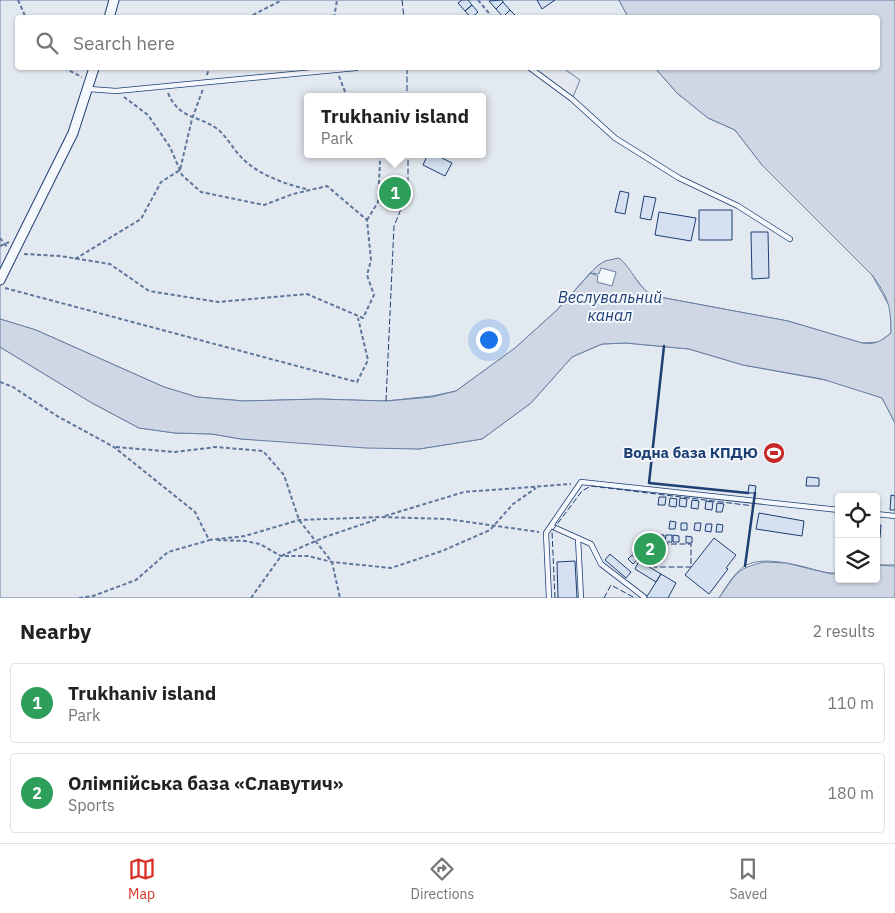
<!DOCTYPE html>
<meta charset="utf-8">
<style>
:root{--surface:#fff;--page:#f6f6f6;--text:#222;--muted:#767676;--line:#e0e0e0;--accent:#d93025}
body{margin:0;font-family:"IBM Plex Sans",sans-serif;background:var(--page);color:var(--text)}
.controls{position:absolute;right:15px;bottom:15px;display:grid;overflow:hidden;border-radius:5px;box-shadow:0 1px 4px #0004}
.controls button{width:45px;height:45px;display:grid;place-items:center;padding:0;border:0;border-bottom:1px solid var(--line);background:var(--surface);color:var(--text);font:25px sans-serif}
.you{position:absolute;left:488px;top:339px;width:18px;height:18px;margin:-12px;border:4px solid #fff;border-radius:50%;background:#1a73e8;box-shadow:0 0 0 8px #1a73e833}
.badge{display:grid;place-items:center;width:32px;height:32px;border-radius:50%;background:var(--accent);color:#fff;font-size:16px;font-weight:700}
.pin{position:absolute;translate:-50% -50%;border:2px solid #fff;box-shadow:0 1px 5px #0006}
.popup{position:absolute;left:304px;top:93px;width:182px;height:65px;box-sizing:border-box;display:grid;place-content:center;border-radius:5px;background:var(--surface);filter:drop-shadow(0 1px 4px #0005);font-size:16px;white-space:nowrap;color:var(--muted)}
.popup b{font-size:19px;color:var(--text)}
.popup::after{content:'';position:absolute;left:50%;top:100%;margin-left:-10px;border:10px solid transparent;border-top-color:var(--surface)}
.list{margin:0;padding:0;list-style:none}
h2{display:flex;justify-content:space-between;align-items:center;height:65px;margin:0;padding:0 20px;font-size:21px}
h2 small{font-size:16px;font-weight:400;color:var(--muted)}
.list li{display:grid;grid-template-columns:32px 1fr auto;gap:15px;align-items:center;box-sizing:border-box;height:80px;margin:0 10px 10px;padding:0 10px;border:1px solid var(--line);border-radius:5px}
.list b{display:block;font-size:19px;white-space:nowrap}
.list p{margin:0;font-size:16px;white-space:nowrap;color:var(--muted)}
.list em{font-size:16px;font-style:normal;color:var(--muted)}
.icon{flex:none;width:28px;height:28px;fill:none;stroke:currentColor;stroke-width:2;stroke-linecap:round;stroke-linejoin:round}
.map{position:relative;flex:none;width:895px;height:598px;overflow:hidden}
.search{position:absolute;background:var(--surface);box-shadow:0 1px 4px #0004;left:15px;right:15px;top:15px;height:55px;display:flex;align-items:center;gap:12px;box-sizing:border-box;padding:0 18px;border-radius:5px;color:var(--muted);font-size:19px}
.sheet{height:245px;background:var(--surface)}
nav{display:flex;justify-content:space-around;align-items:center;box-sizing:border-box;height:70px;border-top:1px solid var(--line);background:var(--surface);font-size:14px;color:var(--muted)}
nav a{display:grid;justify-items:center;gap:2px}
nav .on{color:var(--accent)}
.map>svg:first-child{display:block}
.green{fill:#e3e9f0;stroke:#687fa3;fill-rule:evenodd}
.parking{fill:#e3e8f0;stroke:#687fa3}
.water{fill:#cfd7e4;stroke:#687fa3}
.pier{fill:#f4f7fb;stroke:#687fa3}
.building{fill:#d5e0f0;stroke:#1d3f73}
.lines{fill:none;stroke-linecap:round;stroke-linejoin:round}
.lane-casing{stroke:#1d3f73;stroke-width:6}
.street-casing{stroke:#1d3f73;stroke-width:11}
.path{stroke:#5e769c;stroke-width:2;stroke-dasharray:4 2.5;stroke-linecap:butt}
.lane{stroke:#f4f7fb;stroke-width:4.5}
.street{stroke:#f4f7fb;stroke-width:9}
.fence{stroke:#1d3f73;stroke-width:1;stroke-dasharray:6 2.5;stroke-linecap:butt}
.wall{stroke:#1d3f73;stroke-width:2.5}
.labels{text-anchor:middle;stroke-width:4;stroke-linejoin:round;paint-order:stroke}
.poi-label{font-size:15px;font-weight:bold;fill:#1d3f73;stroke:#f4f7fb;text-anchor:end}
.water-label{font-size:16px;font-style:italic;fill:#1d3f73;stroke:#f4f7fb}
</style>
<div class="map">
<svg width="895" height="598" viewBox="0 0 895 598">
<rect width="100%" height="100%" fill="#f4f7fb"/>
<path class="green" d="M 0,0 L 619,0 L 628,17 L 18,18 L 18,68 L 655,68 L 677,93 L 708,118 L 735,130 L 762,165 L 872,275 L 891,309 L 891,333 L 879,342 L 862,343 L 788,321 L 654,296 L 647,293 L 633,275 L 591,272 L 557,310 L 515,348 L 456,391 L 432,396 L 386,401 L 319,399 L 244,401 L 197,397 L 164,387 L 36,330 L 0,319 ZM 308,97 L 482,97 L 482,154 L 308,154 Z
M 626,343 L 689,349 L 743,365 L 836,382 L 882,398 L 895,423 L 895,565 L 876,565 L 876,497 L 839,497 L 839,573 C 827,574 816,570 805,567 C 788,563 759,556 743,567 C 733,575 726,587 719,598 L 0,598 L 0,347 L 92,403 L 139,428 L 175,433 L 212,434 L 241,439 L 419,449 L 482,439 L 531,403 L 572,357 L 602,344 Z"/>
<path class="parking" d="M 531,68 L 563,68 L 580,80 L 572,99 Z"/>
<path class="water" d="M 619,0 L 895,0 L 895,423 L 882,398 L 822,379 L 743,365 L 689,349 L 626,343 L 602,344 L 572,357 L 531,403 L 482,439 L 419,449 L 366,448 L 241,439 L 212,434 L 175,433 L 139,428 L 92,403 L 0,347 L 0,319 L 36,330 L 164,387 L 197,397 L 244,401 L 319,399 L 386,401 L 432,397 L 456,391 L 515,348 L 557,310 L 597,266 L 605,261 L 619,258 C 633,269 637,288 654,296 L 788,321 L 862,343 C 875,345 882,341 891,333 C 891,306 888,297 872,275 L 762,165 L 735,130 L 708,118 L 677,93 L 655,68 L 878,68 L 878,18 L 628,17 Z
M 765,562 L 786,563 L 831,574 L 839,573 L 839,579 L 876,579 L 876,565 L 895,566 L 895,598 L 719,598 C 736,574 736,568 765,562 Z"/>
<path class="pier" d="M 601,268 L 616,272 L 612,286 L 597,282 L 598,276 L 590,273 L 599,274 Z"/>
<path class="building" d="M 462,0 L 468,0 L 472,5 L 465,11 L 458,3 Z
M 502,0 L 503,2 L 496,9 L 489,1 Z
M 537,0 L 555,0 L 542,9 Z
M 503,2 L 510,10 L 503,17 L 496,9 Z
M 472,5 L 478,12 L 471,18 L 465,11 Z
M 510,10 L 517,17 L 503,18 L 503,17 Z
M 428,154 L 434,154 L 452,163 L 445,176 L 423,165 Z
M 620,191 L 629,193 L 625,214 L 615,212 Z
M 644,196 L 656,198 L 651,220 L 640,218 Z
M 699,210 L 732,210 L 732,240 L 699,240 Z
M 659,212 L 696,218 L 691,241 L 655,235 Z
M 751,232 L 768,232 L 769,278 L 752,279 Z
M 807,477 L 819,478 L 819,486 L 806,486 Z
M 749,485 L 756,486 L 755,493 L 748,493 Z
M 891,495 L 895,496 L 895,510 L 890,510 Z
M 659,497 L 666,497 L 665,505 L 658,505 Z
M 670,498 L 677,499 L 676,507 L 669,506 Z
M 680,498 L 687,499 L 686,507 L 679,506 Z
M 692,500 L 699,501 L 698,509 L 691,508 Z
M 706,501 L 713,502 L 712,510 L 705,509 Z
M 717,503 L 724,504 L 722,512 L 716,512 Z
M 759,513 L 804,521 L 802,536 L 756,529 Z
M 670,521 L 676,522 L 675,529 L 669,529 Z
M 681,523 L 687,523 L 687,530 L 681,530 Z
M 695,523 L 701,523 L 700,531 L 694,530 Z
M 706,524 L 712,524 L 711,532 L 705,531 Z
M 717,524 L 723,525 L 722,532 L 716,532 Z
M 876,525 L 881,525 L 880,538 L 876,538 Z
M 650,534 L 656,534 L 656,541 L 650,541 Z
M 658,535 L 664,535 L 664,542 L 658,541 Z
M 666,535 L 672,535 L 672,542 L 665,542 Z
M 673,535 L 679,536 L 679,542 L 673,542 Z
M 686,536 L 692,537 L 692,543 L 686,543 Z
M 714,538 L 736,555 L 726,568 L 728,569 L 709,594 L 685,575 Z
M 642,542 L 648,547 L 644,552 L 638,547 Z
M 636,548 L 642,553 L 638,558 L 632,553 Z
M 610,554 L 631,572 L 626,578 L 605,560 Z
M 632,555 L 637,560 L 633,564 L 628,559 Z
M 575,561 L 577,598 L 558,598 L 557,562 Z
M 639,561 L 661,574 L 656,582 L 635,569 Z
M 661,574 L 676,583 L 668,598 L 646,598 Z"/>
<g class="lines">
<g class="lane-casing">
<path id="lane" d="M 530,68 L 572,99 L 615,138 L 679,178 L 738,206 L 790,239
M 89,89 L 116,91 L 356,68
M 876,514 L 895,516
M 551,526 L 591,544 L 601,564 L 644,597
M 578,538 L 581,598
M 549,598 L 546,533 L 581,482 L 839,510"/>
</g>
<g class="street-casing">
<path id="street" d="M 109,18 L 114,0
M 0,280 L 73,133 L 94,68"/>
</g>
<path class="path" d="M 18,0 L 26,18
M 478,0 L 493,18
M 247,18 L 282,0
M 334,18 L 337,0
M 64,68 L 82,77
M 207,75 L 209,68
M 339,76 L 347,97
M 168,93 C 179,119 197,115 216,128 C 227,136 234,151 244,160 C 261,176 288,185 310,190
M 367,220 L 378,202 L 380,162 L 378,154
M 0,238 L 7,247
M 0,246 L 9,242
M 24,254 L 60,256 L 110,264 L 149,291 L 218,302 L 307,294 L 363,318 L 374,295 L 367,275 L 371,260 L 367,220 L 327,186 L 293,194 L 264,205 L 201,192 L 182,175 L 170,147 L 148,115 L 124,97
M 75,259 L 141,219 L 161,182 L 180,170 L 192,119 L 203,89
M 5,288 L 357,382 L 368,360 L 358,318
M 0,382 L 13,387 L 57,416 L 114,447 L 195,512 L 209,540 L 245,536 L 299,520 L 381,517 L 447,519 L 539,532
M 116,447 L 175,452 L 216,447 L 263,451 L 284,475 L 299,520 L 332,562 L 340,598
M 385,516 L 464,492 L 571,484
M 217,540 L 245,541 L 260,544 L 281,556 L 308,556 L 332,562 L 391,568 L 442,551 L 490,530 L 513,504 L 536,488
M 79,598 L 93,596 L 136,580 L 168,552 L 210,540
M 251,598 L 281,556 L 325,537 L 378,519"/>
<use href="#lane" class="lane"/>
<use href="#street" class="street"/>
<path class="fence" d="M 402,0 L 404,18
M 407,68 L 407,97
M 386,401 L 394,226 L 408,192 L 408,154
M 654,544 L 691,544 L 691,567 L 654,567 Z
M 555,598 L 552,531 L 582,491 L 591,486 L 754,506
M 604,598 L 611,585 L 635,598"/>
<path class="wall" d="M 664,346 L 649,483 L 748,493
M 745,566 L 755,493"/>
</g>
<defs>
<g id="stadium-disc" transform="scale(1.125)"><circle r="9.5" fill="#c62828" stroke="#f4f7fb"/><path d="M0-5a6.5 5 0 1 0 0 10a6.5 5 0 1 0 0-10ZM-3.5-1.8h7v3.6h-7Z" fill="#fff"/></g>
</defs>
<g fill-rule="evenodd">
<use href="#stadium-disc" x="774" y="453"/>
</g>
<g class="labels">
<g class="poi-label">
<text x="758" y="458">Водна база КПДЮ</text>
</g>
<g class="water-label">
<text x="610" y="303">Веслувальний<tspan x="610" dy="18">канал</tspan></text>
</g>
</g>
</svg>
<div class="controls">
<button><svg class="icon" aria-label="locate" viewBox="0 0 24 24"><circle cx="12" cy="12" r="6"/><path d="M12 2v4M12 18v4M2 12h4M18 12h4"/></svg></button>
<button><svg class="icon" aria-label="layers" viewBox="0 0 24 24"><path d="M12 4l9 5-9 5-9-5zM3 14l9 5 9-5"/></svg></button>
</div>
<div class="you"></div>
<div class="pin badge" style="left:395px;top:193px;background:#2e9e5b">1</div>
<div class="popup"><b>Trukhaniv island</b>Park</div>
<div class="pin badge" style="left:650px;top:549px;background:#2e9e5b">2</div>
<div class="search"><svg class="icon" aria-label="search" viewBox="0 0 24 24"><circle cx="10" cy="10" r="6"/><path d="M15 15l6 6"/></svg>Search here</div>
</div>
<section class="sheet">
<h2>Nearby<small>2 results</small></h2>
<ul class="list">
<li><span class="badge" style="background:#2e9e5b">1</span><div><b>Trukhaniv island</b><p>Park</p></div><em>110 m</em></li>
<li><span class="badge" style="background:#2e9e5b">2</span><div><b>Олімпійська база «Славутич»</b><p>Sports</p></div><em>180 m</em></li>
</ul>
</section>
<nav>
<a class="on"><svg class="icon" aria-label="map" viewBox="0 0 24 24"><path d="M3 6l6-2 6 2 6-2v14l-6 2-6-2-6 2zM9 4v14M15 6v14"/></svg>Map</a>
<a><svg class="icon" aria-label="directions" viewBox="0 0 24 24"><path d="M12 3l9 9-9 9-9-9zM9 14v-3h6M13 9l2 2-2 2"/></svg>Directions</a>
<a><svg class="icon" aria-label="saved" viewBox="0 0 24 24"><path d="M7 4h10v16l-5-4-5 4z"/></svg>Saved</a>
</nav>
